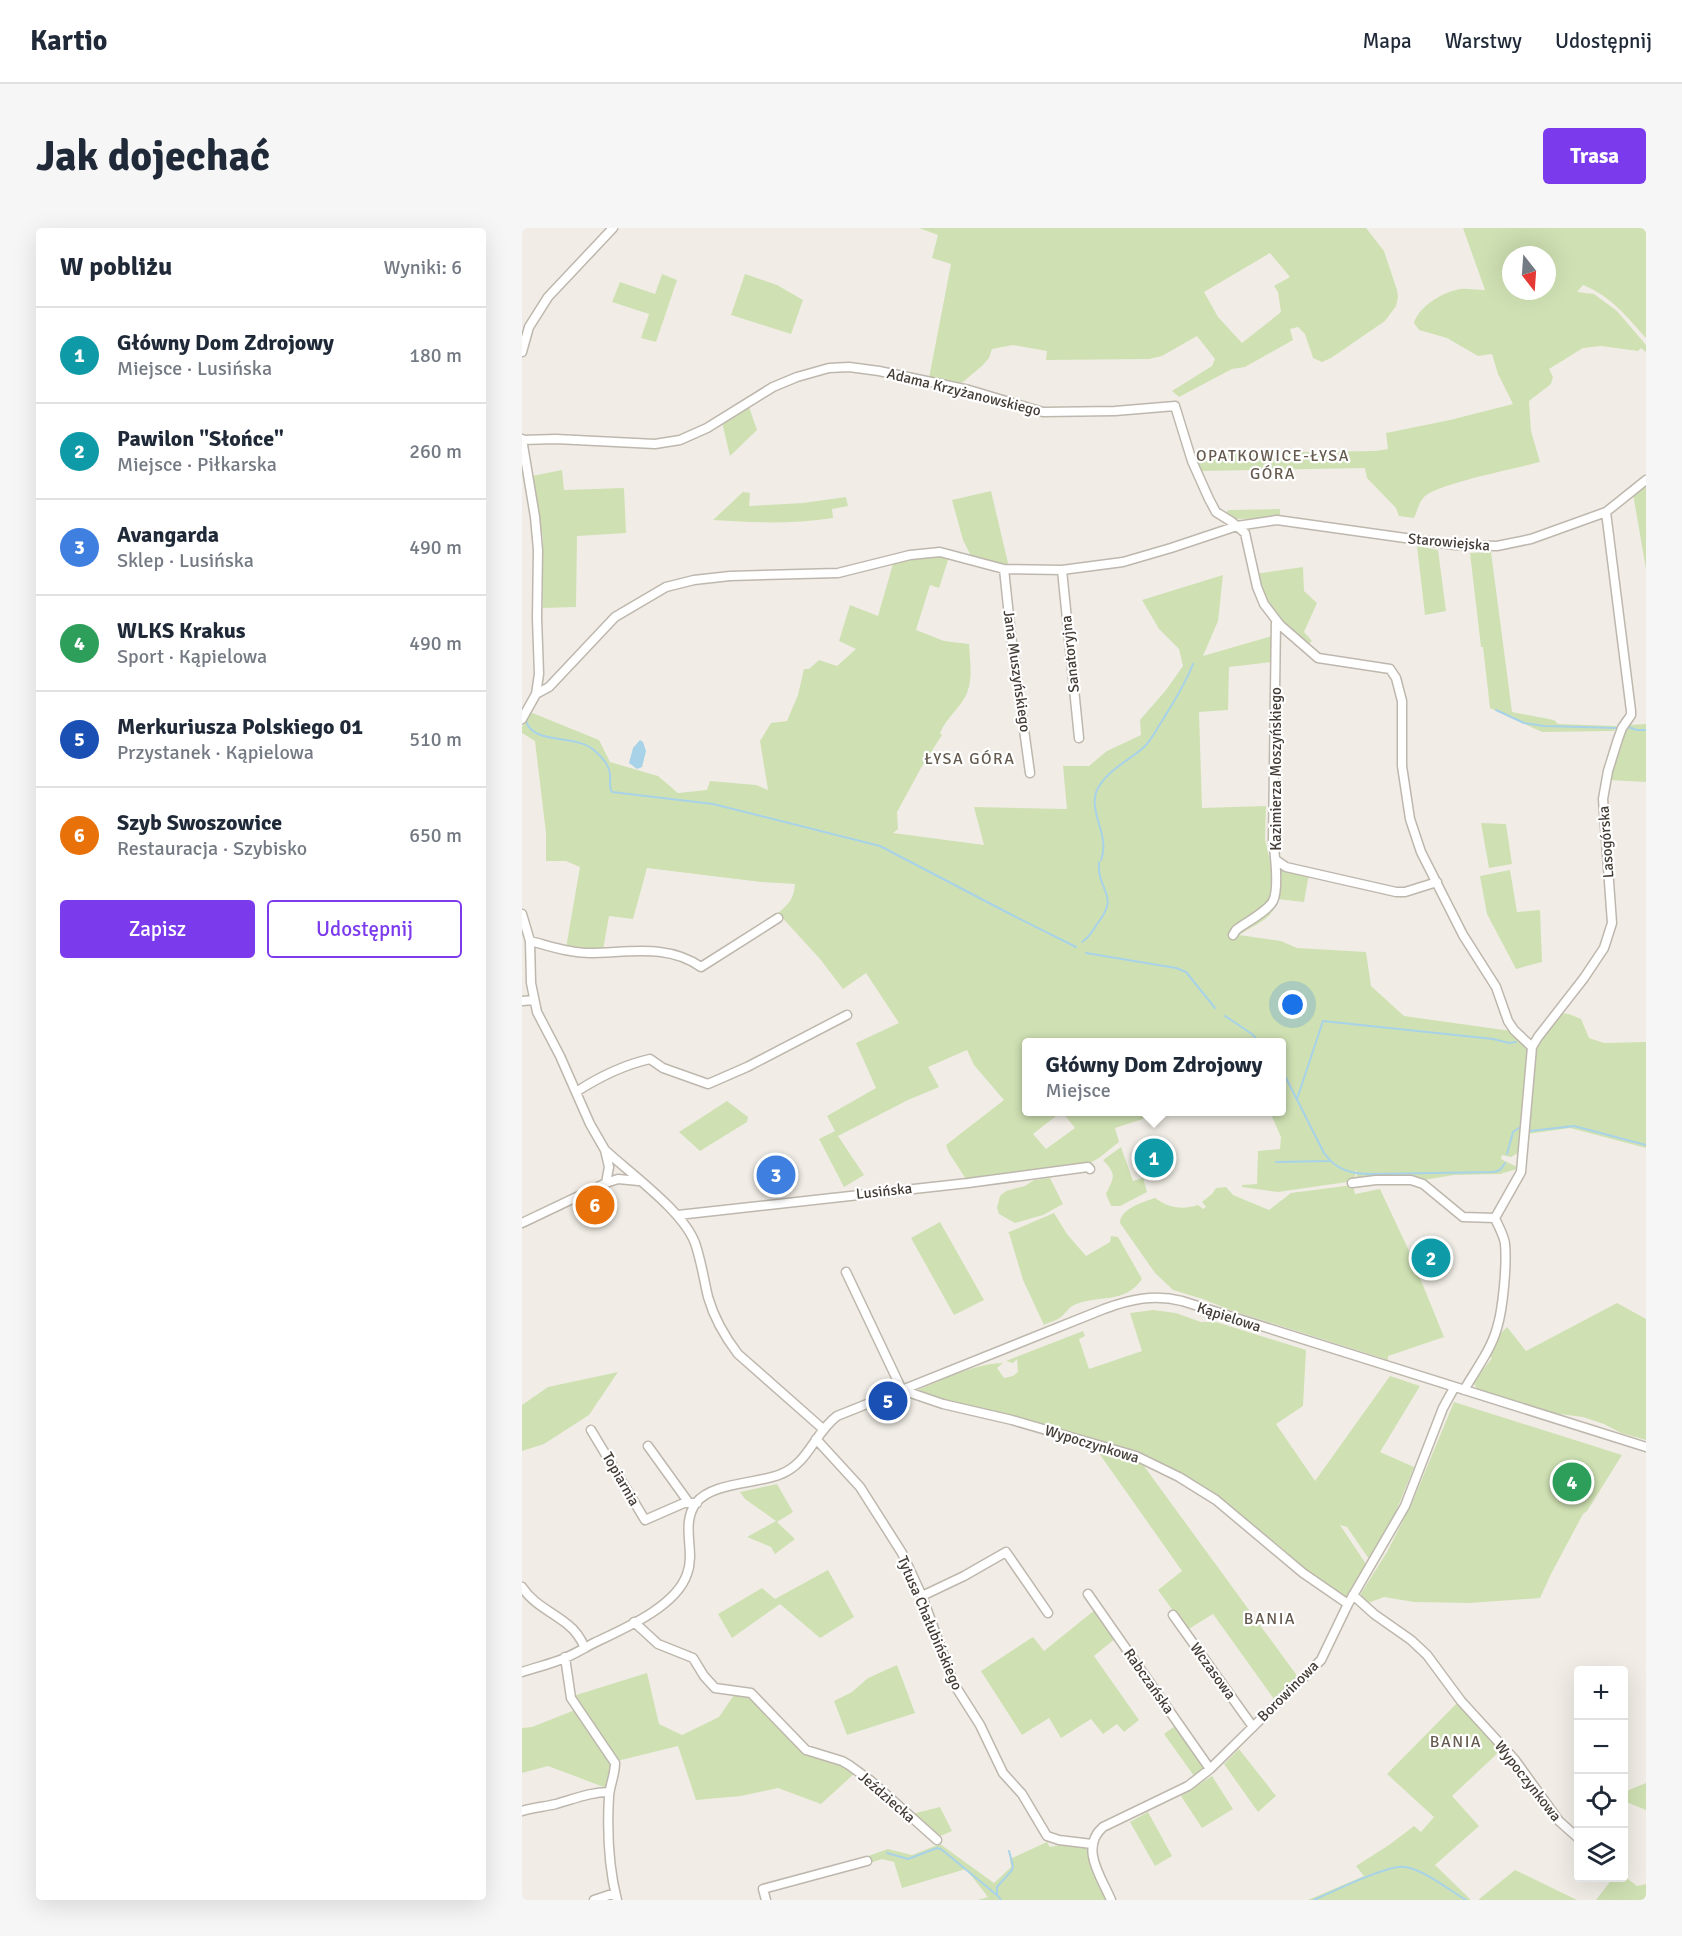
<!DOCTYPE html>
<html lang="pl">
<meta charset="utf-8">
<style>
:root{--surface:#fff;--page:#f6f6f7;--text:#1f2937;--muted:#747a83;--line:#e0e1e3;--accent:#7c3aed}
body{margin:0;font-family:Signika,sans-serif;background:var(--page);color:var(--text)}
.controls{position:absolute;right:18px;bottom:18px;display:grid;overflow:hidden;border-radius:6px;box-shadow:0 6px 24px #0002}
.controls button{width:54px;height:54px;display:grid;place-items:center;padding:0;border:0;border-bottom:2px solid var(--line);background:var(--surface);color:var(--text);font:30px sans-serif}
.compass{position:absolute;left:980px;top:18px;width:54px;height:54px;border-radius:50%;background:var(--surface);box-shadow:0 6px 24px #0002;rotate:163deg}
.you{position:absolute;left:771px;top:777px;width:21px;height:21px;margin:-15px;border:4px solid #fff;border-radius:50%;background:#1a73e8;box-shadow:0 0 0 9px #1a73e833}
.badge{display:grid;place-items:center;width:39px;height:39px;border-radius:50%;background:var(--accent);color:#fff;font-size:20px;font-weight:700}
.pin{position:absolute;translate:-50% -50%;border:3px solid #fff;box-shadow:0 2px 6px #0006}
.popup{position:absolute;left:500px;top:810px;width:264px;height:78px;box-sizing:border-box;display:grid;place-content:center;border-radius:6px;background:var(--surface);filter:drop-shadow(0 2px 4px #0005);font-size:20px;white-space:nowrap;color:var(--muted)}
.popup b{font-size:22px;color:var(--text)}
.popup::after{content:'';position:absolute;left:50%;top:100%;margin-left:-12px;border:12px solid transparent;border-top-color:var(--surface)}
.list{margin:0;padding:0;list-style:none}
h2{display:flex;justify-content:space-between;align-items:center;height:78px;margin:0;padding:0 24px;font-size:26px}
h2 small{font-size:20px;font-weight:400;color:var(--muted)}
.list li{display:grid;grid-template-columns:39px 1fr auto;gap:18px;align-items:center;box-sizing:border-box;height:96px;padding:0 24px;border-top:2px solid var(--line)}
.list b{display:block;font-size:22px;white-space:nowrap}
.list p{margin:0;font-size:20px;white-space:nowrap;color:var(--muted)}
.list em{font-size:20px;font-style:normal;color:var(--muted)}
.actions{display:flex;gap:12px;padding:18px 24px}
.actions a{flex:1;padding:14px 0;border:2px solid var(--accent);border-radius:6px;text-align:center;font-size:21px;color:var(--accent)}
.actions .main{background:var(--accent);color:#fff}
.icon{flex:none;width:33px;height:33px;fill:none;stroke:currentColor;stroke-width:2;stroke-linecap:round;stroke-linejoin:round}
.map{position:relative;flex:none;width:1124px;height:1672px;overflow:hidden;border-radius:6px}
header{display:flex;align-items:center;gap:36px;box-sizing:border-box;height:84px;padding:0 30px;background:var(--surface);border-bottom:2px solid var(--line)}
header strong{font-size:28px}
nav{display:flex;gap:33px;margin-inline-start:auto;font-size:21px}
.intro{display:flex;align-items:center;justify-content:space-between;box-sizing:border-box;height:144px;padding:0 36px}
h1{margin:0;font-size:42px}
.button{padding:15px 27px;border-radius:6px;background:var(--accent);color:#fff;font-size:21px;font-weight:700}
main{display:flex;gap:36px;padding:0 36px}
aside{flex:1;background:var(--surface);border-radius:6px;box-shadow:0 6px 24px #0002}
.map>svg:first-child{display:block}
.green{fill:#cfe1b3;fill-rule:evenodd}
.water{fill:#a8d2e8}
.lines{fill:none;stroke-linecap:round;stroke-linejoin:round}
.stream{stroke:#a8d2e8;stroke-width:2}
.minor-casing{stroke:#beb7ad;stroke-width:11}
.minor{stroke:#fff;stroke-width:8}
.labels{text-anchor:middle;stroke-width:4.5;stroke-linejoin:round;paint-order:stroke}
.street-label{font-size:15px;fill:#433d36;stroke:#fff}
.neighbourhood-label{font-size:16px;letter-spacing:1.5px;fill:#655a4e;stroke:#fff}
</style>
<header>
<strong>Kartio</strong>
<nav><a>Mapa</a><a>Warstwy</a><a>Udostępnij</a></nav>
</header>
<div class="intro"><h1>Jak dojechać</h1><a class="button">Trasa</a></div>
<main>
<aside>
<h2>W pobliżu<small>Wyniki: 6</small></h2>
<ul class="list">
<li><span class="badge" style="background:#0f9aa8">1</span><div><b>Główny Dom Zdrojowy</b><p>Miejsce · Lusińska</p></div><em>180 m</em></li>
<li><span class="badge" style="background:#0f9aa8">2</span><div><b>Pawilon &quot;Słońce&quot;</b><p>Miejsce · Piłkarska</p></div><em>260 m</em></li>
<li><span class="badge" style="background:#3f7fe0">3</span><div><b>Avangarda</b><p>Sklep · Lusińska</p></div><em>490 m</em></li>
<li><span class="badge" style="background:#2e9e5b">4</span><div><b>WLKS Krakus</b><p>Sport · Kąpielowa</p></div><em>490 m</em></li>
<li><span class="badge" style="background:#1a4fb4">5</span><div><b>Merkuriusza Polskiego 01</b><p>Przystanek · Kąpielowa</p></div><em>510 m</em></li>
<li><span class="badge" style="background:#e8710a">6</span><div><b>Szyb Swoszowice</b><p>Restauracja · Szybisko</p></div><em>650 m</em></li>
</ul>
<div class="actions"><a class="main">Zapisz</a><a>Udostępnij</a></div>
</aside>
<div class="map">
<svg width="1124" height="1672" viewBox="0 0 1124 1672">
<rect width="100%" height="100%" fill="#f1ede6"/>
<path class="green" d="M 397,0 L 844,0 L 862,23 L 875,62 L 876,69 L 874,78 L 863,93 L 809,130 L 800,134 L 791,130 L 783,106 L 776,99 L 768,101 L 771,112 L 723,139 L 710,141 L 657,169 L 650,163 L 690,138 L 693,131 L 675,108 L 640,128 L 627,131 L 524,132 L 525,123 L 491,117 L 470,121 L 467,130 L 461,137 L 441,154 L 432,156 L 407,150 L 429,36 L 410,30 L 416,7 ZM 748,25 L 768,49 L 752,58 L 756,64 L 759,84 L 720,115 L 696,89 L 682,64 Z
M 941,0 L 1124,0 L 1124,110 C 1105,89 1089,68 1061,57 L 1055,64 L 1072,66 L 1095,83 L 1124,117 L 1124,124 L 1119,120 L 1116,123 L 1079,118 L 1061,120 L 1027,141 L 1031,149 L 1029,156 L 1007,173 L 1009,203 L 1018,234 C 996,240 914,256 902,269 C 897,274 895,284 892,290 L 877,288 L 874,280 L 845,250 L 843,240 L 677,243 L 671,229 L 715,225 L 853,223 L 866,221 L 864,205 L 928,192 L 991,176 L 976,146 L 970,126 L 956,128 L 925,110 L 897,102 L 892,95 C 897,78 921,64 938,61 C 946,60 955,62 963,62 ZM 989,27 L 1025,27 L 1025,63 L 989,63 Z
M 140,46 L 155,52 L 134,114 L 119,110 L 127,86 L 90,74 L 98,54 L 133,66 Z
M 223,46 L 255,57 L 281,72 L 269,106 L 209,87 Z
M 226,176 L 235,202 L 208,228 L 200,194 Z
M 40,242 L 42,262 L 102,260 L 104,305 L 55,308 L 54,379 L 21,380 L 21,311 L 10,248 Z
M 1124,255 L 1124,341 L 1111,266 Z
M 469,263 L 486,335 L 484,338 L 449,328 L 441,312 L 430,272 Z
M 221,264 L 228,265 L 227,278 L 281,275 L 324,269 L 326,278 L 310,281 L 311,290 C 271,296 232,295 191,292 Z
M 758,281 L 758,290 L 714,291 L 704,286 L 706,282 Z
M 895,318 L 916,322 L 924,383 L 903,387 Z
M 969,324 L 990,484 L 1032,492 L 1036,496 L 1094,498 L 1092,503 L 1020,504 L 968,480 L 961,419 L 959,419 L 948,325 Z
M 410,326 L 427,329 L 417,360 L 408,357 L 394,402 L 422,413 L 447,416 C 448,432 451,450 445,465 C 440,478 424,490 418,505 L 420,507 L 399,540 L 375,584 L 376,601 L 371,605 L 462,617 L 452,579 L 545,581 L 541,538 L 567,538 L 585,523 L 619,507 L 618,492 L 644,462 L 661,438 L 657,421 L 637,401 L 620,372 L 701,347 L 696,393 L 681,428 L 750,408 L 751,434 L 707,439 L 706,482 L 677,484 L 680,580 L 744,578 L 743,611 L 749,638 L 787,646 L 782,674 L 755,671 C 753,691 731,697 717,707 L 759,713 L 775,720 L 844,724 L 849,758 L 882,788 L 989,803 L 1006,819 L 1001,889 L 999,894 L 996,925 L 989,929 L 980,927 L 979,931 L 995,939 L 995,941 L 978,946 L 932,947 L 896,953 L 834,953 L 835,943 L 834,942 L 832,953 L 756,964 L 720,959 L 720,957 L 735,956 L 736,923 L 758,921 L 759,909 L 748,884 L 760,884 L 760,814 L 504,814 L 504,884 L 539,884 L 511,906 L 524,921 L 553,900 L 540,884 L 636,884 L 633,887 L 593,900 L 597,914 L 577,930 L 566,936 L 532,943 L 444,951 L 427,925 L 424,917 L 482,872 L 452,837 L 445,822 L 406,839 L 417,859 L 386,872 L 316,908 L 342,947 L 322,959 L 297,911 L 313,903 L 305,888 L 354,860 L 334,815 L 377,795 L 344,745 L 321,761 L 298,731 L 256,685 C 267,676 272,670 273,656 L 239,654 L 125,640 L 111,691 L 87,688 L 81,722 L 44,720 L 58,639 L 44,633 L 24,633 L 24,605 L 13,513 L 0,505 L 0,499 L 8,484 L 77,512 L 88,534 L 136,548 L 156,565 L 185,562 L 188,553 L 234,557 L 246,562 L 238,513 L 249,495 L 265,493 L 276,467 L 282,441 L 287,441 L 297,432 L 315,438 L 334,421 L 317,413 L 328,377 L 356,388 L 371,336 L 396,328 Z
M 781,339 L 782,363 L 795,375 L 782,404 L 790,413 L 785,417 C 763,395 742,376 733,346 Z
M 1124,496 L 1124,554 L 1087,552 L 1102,503 L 1107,497 Z
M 959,595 L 984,596 L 990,636 L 967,640 Z
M 988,642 L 995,684 L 1018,682 L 1020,734 L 994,741 L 965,686 L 958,648 Z
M 1037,785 L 1047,786 L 1059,791 L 1067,810 L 1082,815 L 1124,814 L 1124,920 L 1048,900 L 1005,906 L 1013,821 Z
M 205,873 L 226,889 L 225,894 L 178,923 L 157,904 Z
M 599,919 L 611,953 L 621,950 L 625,964 L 598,978 L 589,978 L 584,966 C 592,949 595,947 581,932 Z
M 528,950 L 541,976 L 521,987 L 493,995 L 477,986 L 475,980 L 478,968 L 484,963 L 503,958 L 512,952 Z
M 831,957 L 833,966 L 858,961 L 887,1023 L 922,1109 L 866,1128 L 866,1132 L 705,1081 L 681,1071 L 651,1062 L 633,1045 L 598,995 C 598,981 621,974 633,970 C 647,980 660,982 676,977 L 681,981 L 684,979 L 680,974 L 690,966 L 694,960 L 704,959 L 711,967 L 747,982 L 769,965 Z
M 532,985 L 545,1006 L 564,1028 L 588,1014 L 589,1008 L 596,1009 L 620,1051 C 602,1077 577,1066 552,1077 C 547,1079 544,1085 539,1089 C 534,1093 527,1094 522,1097 L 501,1052 L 487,1005 L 485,1005 Z
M 418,994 L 462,1072 L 432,1087 L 389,1010 Z
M 1095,1075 L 1124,1091 L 1124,1212 L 1099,1205 L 1082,1196 L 1061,1189 L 1038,1186 L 1035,1187 L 956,1162 L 951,1155 L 970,1130 L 967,1128 L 979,1105 L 985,1099 L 1004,1123 Z
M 631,1082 L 654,1085 L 679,1094 L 694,1094 L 784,1122 L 781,1178 L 754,1196 L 793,1253 L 868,1148 L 898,1158 L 858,1224 L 892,1239 L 873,1286 L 847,1331 L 825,1299 L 818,1297 L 844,1336 L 824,1370 L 758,1325 L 695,1267 L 614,1226 L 569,1211 L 418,1173 L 393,1163 C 421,1152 450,1136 481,1135 L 475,1140 L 482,1150 L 491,1148 L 496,1144 L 495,1131 L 491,1135 L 484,1133 L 561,1103 L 563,1108 L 557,1111 L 567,1141 L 620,1123 L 608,1085 Z
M 96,1144 L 67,1187 L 22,1216 L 0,1223 L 0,1177 L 26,1159 Z
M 932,1174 L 1100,1227 L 1065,1283 L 1061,1286 L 1029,1346 L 1018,1370 L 947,1375 L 892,1374 L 862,1369 L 846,1375 L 838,1367 L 865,1324 L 890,1275 Z
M 576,1219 L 619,1234 L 776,1449 L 752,1471 L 691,1386 L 665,1402 L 636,1362 L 660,1343 L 574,1221 Z
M 255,1256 L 271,1284 L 255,1294 L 273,1311 L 253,1326 L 249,1319 L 225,1309 L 254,1293 L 223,1271 L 218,1264 Z
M 306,1342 L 332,1389 L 298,1410 L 258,1376 L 210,1410 L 196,1386 L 240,1360 L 253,1371 Z
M 574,1381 L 594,1410 L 572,1428 L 617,1492 L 602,1504 L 595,1496 L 581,1506 L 569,1491 L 539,1510 L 527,1490 L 500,1507 L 459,1443 L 511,1409 L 522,1423 Z
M 375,1437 L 393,1485 L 325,1507 L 312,1473 L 330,1464 L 346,1450 Z
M 125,1445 L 137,1496 L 160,1507 L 197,1489 L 214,1464 L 227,1467 L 282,1524 L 309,1531 L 333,1545 L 299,1576 L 256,1560 L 219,1568 L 174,1572 L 156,1518 L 95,1533 L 51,1468 Z
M 936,1474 L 979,1522 L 930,1568 L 957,1598 L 913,1637 L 949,1672 L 786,1672 L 842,1648 L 834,1638 L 867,1617 L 892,1598 L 899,1604 L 912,1589 L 865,1546 Z
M 53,1482 L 90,1537 L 87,1561 L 26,1538 L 0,1545 L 0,1500 L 10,1499 Z
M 653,1498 L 683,1541 L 672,1548 L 642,1506 Z
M 717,1521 L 754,1568 L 736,1584 L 702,1536 Z
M 690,1548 L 711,1581 L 680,1600 L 659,1568 Z
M 1124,1555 L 1124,1582 L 1102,1573 L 1102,1564 Z
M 418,1579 L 430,1603 L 416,1609 L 390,1586 Z
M 626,1584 L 650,1628 L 633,1638 L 608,1594 Z
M 525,1614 L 528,1619 C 540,1617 554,1613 565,1620 L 585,1672 L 456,1672 L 466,1669 L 444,1641 L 380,1660 L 372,1634 L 360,1631 L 348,1635 L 346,1628 L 366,1621 L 390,1627 L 418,1616 L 472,1655 L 489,1639 L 488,1631 Z
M 993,1642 L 1055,1672 L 956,1672 Z
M 1102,1648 L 1115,1658 L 1124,1656 L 1124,1672 L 1074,1672 L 1091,1650 Z"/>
<path class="water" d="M 118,512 L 121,514 L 124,523 L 120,539 L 115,541 L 107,535 L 111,520 Z"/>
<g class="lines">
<path class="stream" d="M 974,482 L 1002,495 L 1022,498 L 1095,500
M 4,493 C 12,518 54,505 73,523 C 80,529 87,537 88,546 C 89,553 86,558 90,564 L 191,576 L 358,618 L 490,687 L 554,719
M 1106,499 L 1115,502 L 1124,502
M 579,632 C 589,607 564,582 576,560 C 586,542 606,533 621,520 C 629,513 634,502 640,493 C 651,475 663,457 671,436
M 560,714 C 566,710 571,703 575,696 C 599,666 575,665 577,634
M 564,725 L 654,740 L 664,744 L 693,780
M 703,788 L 730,806 L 737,814
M 760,842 L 802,925 C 814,942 829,946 849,946 L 972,944 L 978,942 L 983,935
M 775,871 L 801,793 L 971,811 L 987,815 L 994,814
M 1008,903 L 1052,898 L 1124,917
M 985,926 L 991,904 L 997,900
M 754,934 L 808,933
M 365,1625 L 386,1631 L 415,1620 L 419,1621 L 476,1668 L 479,1672
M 475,1666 L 475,1659 L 490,1642 L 491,1638 L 487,1623
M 792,1672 C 810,1664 867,1636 883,1639 C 903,1642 927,1662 944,1672"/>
<g class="minor-casing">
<path id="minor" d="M 0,124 L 7,99 L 26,69 L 91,0
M 0,211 L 13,289 L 16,322 L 15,390 L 17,446 L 14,466 L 0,491
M 0,212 L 34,211 L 133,216 L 158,212 L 185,200 L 251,159 L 275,149 L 307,140 L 327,139 L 357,143 L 447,162 L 521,184 L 593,183 L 653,178 L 670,233 L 687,271 L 694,284 L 710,294 L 723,305 L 735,359 L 742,376 L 758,397 L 796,430 L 868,441 L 874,450 L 880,473 L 880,538 L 888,591 L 899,624 L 941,707 L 974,759 L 986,793 L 992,802 L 1010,819 L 999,944 L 973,990 C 976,998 982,1007 983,1016 C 985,1036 981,1081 975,1100 C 969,1122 953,1143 942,1162
M 482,341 L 489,407 L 508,545
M 540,342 L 557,510
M 14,466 L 27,459 L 93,389 L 144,359 L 172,352 L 208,348 L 316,345 L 388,327 L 418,324 L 482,341 L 540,342 L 601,334 L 649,320 L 715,298 L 755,292 L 933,317 L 975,318 L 1009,311 L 1084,284 L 1124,252
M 754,632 L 764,639 L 874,664 L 883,664 L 915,654
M 0,686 L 8,713 L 9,755 L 15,784 L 38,828 L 68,896 L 83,922 L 87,939 L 84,955
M 711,707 L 714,702 C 723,695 746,683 751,673 C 757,661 753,627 751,612 L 754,392
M 8,713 C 28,718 47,725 67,725 C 105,725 145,715 179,739 L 256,690
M 0,773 L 12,772
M 1010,819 L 1016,809 L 1062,750 L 1082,720 L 1090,695 L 1081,571 L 1086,543 L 1096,511 L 1100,500 L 1109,487 L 1109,483 L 1084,284
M 54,864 C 77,849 101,837 128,831 L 141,840 L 186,856 L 225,839 L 325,787
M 83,922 C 109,946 161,983 173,1015 C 179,1032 182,1052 186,1069 C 192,1090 203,1109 216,1126 L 301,1201
M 830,955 L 854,952 L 889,952 L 901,956 L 941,989 L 973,990
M 156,987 L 446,955 L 566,939 L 568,941
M 0,995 L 84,955 L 96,951 L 117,953
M 324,1044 L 380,1162 L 421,1176 L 490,1192 L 614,1228 L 657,1249 L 694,1272 L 781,1345 L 826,1376
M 69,1202 L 123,1292 L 162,1275 L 175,1275
M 294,1211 L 338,1259 L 380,1325 L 400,1368 L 432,1456 L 458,1497 L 481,1545 L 500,1566 L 525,1608 L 537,1612 L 570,1616
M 126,1218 L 167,1275
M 0,1359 C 12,1377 29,1383 45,1396 C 53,1402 59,1411 63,1420
M 566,1366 L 688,1541
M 831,1367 L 852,1386 L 889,1412 L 905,1427 L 939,1473 L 993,1532 L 1037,1593 L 1056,1610
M 400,1368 L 442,1348 L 484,1324 L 526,1385
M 651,1387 L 731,1499
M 112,1394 L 136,1416 L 171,1430 L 182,1448 L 193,1460 L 229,1465 L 284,1522 L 320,1533 L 327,1537 L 349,1553 L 415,1612
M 43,1429 L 49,1470 L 93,1535 C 93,1547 88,1556 87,1568 C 85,1603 86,1637 95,1672
M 0,1444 C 12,1440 24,1437 35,1433 C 48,1429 60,1421 72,1415 C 101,1401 154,1379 165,1346 C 174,1323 158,1297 174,1275 C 190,1254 236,1256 259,1246 C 286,1236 293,1204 315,1188 L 582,1081 C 609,1071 632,1066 660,1073 L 1124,1219
M 0,1583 C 12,1579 22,1579 34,1576 C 52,1571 68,1564 87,1564
M 72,1672 L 93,1665
M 244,1672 L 241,1661 L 345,1633
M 589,1672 C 580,1650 557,1620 581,1599 L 666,1558 L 688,1541 L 799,1432 L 826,1376 L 883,1278 L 921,1180 L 932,1160"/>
</g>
<use href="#minor" class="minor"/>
</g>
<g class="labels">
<g class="street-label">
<text transform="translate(442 164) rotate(14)" y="5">Adama Krzyżanowskiego</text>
<text transform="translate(927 314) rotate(5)" y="5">Starowiejska</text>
<text transform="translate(548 426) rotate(-96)" y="5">Sanatoryjna</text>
<text transform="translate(495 443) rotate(82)" y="5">Jana Muszyńskiego</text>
<text transform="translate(754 541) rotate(-90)" y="5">Kazimierza Moszyńskiego</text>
<text transform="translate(1084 614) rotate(-94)" y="5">Lasogórska</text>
<text transform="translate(362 963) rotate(-6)" y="5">Lusińska</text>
<text transform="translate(707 1089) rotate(18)" y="5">Kąpielowa</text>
<text transform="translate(570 1216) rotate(17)" y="5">Wypoczynkowa</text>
<text transform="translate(99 1251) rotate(60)" y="5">Topiarnia</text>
<text transform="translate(408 1395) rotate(67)" y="5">Tytusa Chałubińskiego</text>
<text transform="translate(691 1443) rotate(54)" y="5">Wczasowa</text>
<text transform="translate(627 1453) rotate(55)" y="5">Rabczańska</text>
<text transform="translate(766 1463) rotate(-45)" y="5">Borowinowa</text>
<text transform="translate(1006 1553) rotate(52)" y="5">Wypoczynkowa</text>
<text transform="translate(365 1569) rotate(41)" y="5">Jeździecka</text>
</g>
<g class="neighbourhood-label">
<text x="751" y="233">OPATKOWICE-ŁYSA<tspan x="751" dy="18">GÓRA</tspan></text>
<text x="448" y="536">ŁYSA GÓRA</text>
<text x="748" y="1396">BANIA</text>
<text x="934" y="1519">BANIA</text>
</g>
</g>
</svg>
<div class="controls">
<button>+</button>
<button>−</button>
<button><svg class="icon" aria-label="locate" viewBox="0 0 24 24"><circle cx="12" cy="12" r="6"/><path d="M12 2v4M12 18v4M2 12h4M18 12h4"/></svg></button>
<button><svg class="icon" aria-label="layers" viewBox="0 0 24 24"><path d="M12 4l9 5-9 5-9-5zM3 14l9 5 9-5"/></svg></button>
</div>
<svg class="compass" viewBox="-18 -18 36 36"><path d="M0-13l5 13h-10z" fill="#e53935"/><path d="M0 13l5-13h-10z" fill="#747a83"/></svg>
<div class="you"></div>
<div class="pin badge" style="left:632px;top:930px;background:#0f9aa8">1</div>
<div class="popup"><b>Główny Dom Zdrojowy</b>Miejsce</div>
<div class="pin badge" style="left:909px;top:1030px;background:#0f9aa8">2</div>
<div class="pin badge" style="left:254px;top:947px;background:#3f7fe0">3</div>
<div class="pin badge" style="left:1050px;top:1254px;background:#2e9e5b">4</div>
<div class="pin badge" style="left:366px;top:1173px;background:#1a4fb4">5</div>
<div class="pin badge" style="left:73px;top:977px;background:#e8710a">6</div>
</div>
</main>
